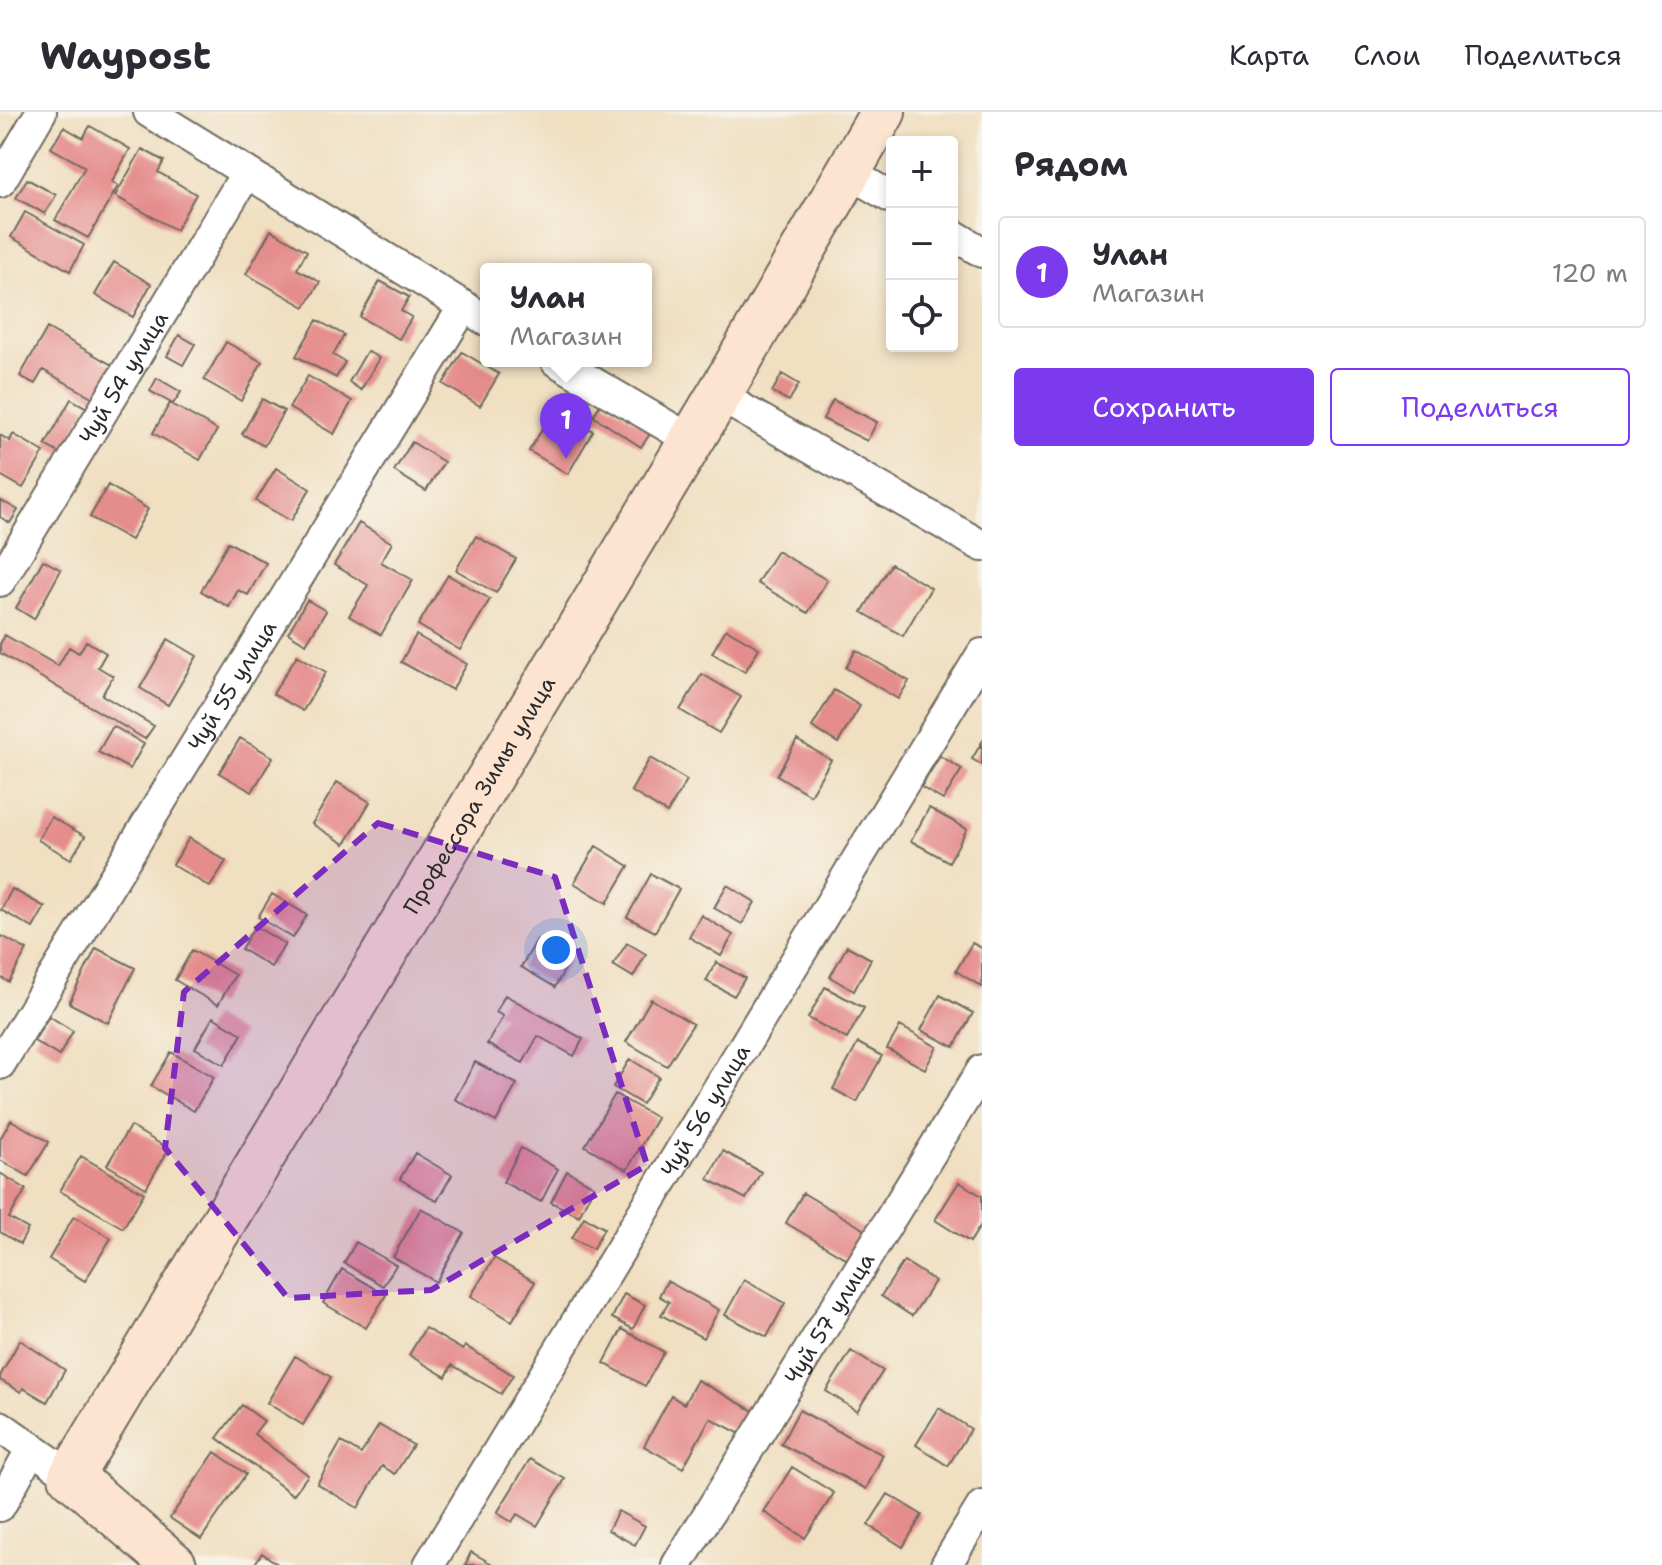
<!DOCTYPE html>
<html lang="ru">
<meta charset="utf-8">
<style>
:root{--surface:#fff;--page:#f2f2f3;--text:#2b2b33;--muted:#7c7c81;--line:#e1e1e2;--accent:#7c3aed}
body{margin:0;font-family:"Shantell Sans",sans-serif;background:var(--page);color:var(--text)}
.controls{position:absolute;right:24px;top:24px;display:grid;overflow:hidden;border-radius:8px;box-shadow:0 4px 12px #0003}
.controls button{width:72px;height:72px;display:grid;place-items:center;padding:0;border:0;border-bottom:2px solid var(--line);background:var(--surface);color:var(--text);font:40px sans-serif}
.you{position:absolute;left:556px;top:838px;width:28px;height:28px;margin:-20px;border:6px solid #fff;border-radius:50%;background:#1a73e8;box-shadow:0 0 0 12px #1a73e833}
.badge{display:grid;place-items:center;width:52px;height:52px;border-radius:50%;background:var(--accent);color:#fff;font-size:26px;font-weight:700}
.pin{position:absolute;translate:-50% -66px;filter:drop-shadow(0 2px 4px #0008)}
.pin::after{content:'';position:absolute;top:42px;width:28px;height:24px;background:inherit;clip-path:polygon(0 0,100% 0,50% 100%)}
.popup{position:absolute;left:480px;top:151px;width:172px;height:104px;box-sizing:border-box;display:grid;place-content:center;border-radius:8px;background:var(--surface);filter:drop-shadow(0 2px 6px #0005);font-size:26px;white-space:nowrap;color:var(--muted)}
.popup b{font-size:30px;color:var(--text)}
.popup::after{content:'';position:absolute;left:50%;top:100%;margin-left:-16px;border:16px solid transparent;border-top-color:var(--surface)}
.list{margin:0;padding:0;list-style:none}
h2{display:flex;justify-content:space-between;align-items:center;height:104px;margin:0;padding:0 32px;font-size:34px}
h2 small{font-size:26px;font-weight:400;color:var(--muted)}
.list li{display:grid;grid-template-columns:52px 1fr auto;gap:24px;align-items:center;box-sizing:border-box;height:112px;margin:0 16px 16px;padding:0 16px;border:2px solid var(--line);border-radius:8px}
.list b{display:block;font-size:30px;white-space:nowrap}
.list p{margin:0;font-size:26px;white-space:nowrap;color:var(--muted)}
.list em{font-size:26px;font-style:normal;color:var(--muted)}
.actions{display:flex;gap:16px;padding:24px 32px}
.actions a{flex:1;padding:18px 0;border:2px solid var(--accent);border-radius:8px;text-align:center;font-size:28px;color:var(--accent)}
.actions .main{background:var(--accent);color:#fff}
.icon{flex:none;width:44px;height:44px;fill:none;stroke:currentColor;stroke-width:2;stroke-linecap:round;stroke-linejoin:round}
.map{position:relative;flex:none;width:982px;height:1453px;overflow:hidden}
header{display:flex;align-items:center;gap:48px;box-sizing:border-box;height:112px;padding:0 40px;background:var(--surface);border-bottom:2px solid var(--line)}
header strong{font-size:38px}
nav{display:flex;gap:44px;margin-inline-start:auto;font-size:28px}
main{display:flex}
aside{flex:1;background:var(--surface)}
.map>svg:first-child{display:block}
.building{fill:#e58d8d}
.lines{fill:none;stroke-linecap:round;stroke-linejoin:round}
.street-casing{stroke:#706a60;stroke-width:34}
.secondary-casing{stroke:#706a60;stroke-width:48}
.street{stroke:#fff;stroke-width:30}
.secondary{stroke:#fde4d1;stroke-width:44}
.marked{fill:#7b2cbf;fill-opacity:0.2;stroke:#7b2cbf;stroke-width:6;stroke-dasharray:16 10;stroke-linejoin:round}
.labels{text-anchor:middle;stroke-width:7;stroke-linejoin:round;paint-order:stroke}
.street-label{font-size:22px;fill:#2b2b2b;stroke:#f7f3e8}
</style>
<header>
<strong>Waypost</strong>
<nav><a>Карта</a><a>Слои</a><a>Поделиться</a></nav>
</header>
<main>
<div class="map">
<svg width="982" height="1453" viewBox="0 0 982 1453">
<rect width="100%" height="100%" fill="#f7f3e8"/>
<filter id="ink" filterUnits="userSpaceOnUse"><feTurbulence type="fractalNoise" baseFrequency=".0125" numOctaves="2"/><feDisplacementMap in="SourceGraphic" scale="16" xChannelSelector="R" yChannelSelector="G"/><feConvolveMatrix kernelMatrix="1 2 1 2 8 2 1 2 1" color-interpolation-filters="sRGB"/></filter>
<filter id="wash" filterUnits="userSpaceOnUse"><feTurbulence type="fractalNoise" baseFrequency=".006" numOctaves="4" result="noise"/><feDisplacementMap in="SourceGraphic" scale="32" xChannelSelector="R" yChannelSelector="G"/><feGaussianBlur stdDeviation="1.8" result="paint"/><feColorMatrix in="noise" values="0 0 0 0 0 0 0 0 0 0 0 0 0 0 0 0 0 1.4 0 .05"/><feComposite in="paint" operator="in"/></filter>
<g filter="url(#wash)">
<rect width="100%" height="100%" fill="#f0dfc1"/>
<g id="blocks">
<path class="building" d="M 90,14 L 130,37 L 112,70 L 118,74 L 88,126 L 55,108 L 85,55 L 51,36 L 64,15 L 83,26 Z
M 142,37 L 164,49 L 158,60 L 196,82 L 176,118 L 115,84 Z
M 27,67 L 56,83 L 45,102 L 16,86 Z
M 25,100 L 84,133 L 70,159 L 11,125 Z
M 271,118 L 307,139 L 297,157 L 320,170 L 305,195 L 246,162 Z
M 114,150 L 151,172 L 133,205 L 95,183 Z
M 380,169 L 409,185 L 401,199 L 412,205 L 399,227 L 360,205 Z
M 317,208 L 344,223 L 333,243 L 345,250 L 336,266 L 296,244 Z
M 47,216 L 117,256 L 99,289 L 43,258 L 35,272 L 20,264 Z
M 179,223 L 195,232 L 183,253 L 167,244 Z
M 226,230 L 262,250 L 241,289 L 204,268 Z
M 367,239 L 379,246 L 361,278 L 349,270 Z
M 462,240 L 499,262 L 480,294 L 443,272 Z
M 782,262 L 799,272 L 789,289 L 772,280 Z
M 308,264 L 352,289 L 334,322 L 289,296 Z
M 157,266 L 181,280 L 173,292 L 150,279 Z
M 71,287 L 87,296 L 61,342 L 45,333 Z
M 262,287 L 284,299 L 264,334 L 242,322 Z
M 603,288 L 652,319 L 641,335 L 593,304 Z
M 833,288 L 877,310 L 867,329 L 823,307 Z
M 170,291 L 217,318 L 200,348 L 153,321 Z
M 555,296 L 593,319 L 568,362 L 529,339 Z
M 13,322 L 44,340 L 23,376 L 0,363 L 0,323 L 10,329 Z
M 412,330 L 444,350 L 426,379 L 394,359 Z
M 276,356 L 310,377 L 291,409 L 256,389 Z
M 108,373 L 148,397 L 131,428 L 90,405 Z
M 0,388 L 18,398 L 10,411 L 0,405 Z
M 359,411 L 392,431 L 381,450 L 413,468 L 381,523 L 349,504 L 368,473 L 334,453 Z
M 476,424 L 516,447 L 496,481 L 456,458 Z
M 228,430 L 266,451 L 248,483 L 238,478 L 229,495 L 201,479 Z
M 777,439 L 827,468 L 808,501 L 757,471 Z
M 43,448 L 61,458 L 34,507 L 16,496 Z
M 891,452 L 931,476 L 903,524 L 862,500 Z
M 448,463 L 490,487 L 460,538 L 418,513 Z
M 307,488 L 326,499 L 306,532 L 288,521 Z
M 726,517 L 759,536 L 745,560 L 712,541 Z
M 5,523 L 58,554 L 69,535 L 79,541 L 86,529 L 106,541 L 98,555 L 113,564 L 102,583 L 154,614 L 145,627 L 0,541 L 0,532 Z
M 416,523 L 467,552 L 452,578 L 401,550 Z
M 168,527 L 197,544 L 168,593 L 140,576 Z
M 856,538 L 909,569 L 898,587 L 846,556 Z
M 297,543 L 326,560 L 303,599 L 273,582 Z
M 702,562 L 741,585 L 719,621 L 680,598 Z
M 834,578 L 860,594 L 838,631 L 812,615 Z
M 113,614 L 144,632 L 130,657 L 98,640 Z
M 240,626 L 273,645 L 252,680 L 219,661 Z
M 797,628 L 831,648 L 810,683 L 777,663 Z
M 982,630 L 982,653 L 972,647 Z
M 940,644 L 962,657 L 943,688 L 921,675 Z
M 650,646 L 687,668 L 667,701 L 631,679 Z
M 337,670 L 370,690 L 345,732 L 312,712 Z
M 929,696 L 967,717 L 949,750 L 911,729 Z
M 51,705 L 85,724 L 71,747 L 38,728 Z
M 189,726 L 226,749 L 210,775 L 173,753 Z
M 596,734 L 629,754 L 607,791 L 574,771 Z
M 651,762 L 679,777 L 655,820 L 627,805 Z
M 727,773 L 755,790 L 742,812 L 714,796 Z
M 12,777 L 45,795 L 33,816 L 1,798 Z
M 272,782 L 307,803 L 293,826 L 258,805 Z
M 701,803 L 733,823 L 721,844 L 689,825 Z
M 255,814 L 285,832 L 271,855 L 241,837 Z
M 2,824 L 27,838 L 9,870 L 0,865 L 0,828 Z
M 537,828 L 570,848 L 555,875 L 521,855 Z
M 627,831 L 646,842 L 633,865 L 613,853 Z
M 972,831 L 982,836 L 982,875 L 956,859 Z
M 847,834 L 871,847 L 854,879 L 830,865 Z
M 96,836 L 135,856 L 108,911 L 69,891 Z
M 192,838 L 235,863 L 218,893 L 175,868 Z
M 716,850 L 745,866 L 734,884 L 706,869 Z
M 825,875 L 864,896 L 847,927 L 808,906 Z
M 505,883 L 583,927 L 574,944 L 538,924 L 523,951 L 487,932 L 503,904 L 496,900 Z
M 940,883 L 973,901 L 954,935 L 921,918 Z
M 651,887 L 693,912 L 667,954 L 626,930 Z
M 49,904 L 73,919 L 59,944 L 34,929 Z
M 213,905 L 242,922 L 224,953 L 195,936 Z
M 900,914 L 937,935 L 925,957 L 887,937 Z
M 858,931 L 882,944 L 857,990 L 833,977 Z
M 171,940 L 214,965 L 194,999 L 151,974 Z
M 630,947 L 659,965 L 642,992 L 613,975 Z
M 475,950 L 517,972 L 496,1010 L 455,987 Z
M 615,982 L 657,1006 L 627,1058 L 585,1034 Z
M 11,1008 L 49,1030 L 28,1064 L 0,1048 L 0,1027 Z
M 130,1014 L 169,1037 L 146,1076 L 107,1053 Z
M 521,1036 L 558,1057 L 541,1090 L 503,1070 Z
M 723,1039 L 761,1060 L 746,1087 L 708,1067 Z
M 415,1041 L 452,1063 L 437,1089 L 400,1067 Z
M 81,1044 L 144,1081 L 123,1116 L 60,1079 Z
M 567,1059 L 594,1074 L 579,1104 L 551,1090 Z
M 0,1061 L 26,1077 L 9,1106 L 28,1117 L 20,1132 L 0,1120 Z
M 959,1070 L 982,1084 L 982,1111 L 970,1130 L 935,1108 Z
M 803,1081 L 872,1122 L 855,1152 L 786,1111 Z
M 421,1096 L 464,1121 L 436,1170 L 393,1145 Z
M 74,1104 L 111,1126 L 85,1169 L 49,1147 Z
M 584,1105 L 604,1116 L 593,1137 L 572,1126 Z
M 356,1130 L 396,1153 L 383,1174 L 344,1151 Z
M 494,1146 L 535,1170 L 512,1209 L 471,1184 Z
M 904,1149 L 935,1169 L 912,1204 L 881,1184 Z
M 342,1157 L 386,1183 L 366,1216 L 323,1191 Z
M 744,1168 L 785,1191 L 767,1225 L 725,1203 Z
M 667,1169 L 719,1198 L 703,1226 L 661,1203 L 669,1190 L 659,1184 Z
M 624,1182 L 645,1193 L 633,1217 L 612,1206 Z
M 425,1216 L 463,1238 L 465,1234 L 513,1263 L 501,1282 L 452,1253 L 446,1265 L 409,1243 Z
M 622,1217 L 664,1240 L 645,1274 L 604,1251 Z
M 20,1228 L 65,1258 L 47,1290 L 23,1276 L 21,1280 L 0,1268 L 0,1264 Z
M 851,1239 L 883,1259 L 857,1299 L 826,1279 Z
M 295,1244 L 331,1265 L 303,1313 L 267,1291 Z
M 697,1268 L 761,1303 L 748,1326 L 710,1306 L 683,1356 L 644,1334 L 671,1284 L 684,1292 Z
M 242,1293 L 264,1309 L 254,1322 L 308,1363 L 293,1383 L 217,1326 Z
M 939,1296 L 971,1317 L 948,1354 L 916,1333 Z
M 799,1298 L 883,1343 L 866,1377 L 781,1332 Z
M 379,1313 L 413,1333 L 395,1362 L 382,1354 L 358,1396 L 317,1372 L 341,1330 L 361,1342 Z
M 215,1340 L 246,1362 L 201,1427 L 170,1406 Z
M 530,1347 L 565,1367 L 537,1414 L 517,1402 L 512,1410 L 497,1401 Z
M 792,1355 L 834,1381 L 805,1426 L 764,1400 Z
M 888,1382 L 922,1403 L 903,1435 L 868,1413 Z
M 618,1399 L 645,1414 L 635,1433 L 608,1418 Z
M 471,1440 L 494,1453 L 465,1453 Z
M 262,1441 L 279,1453 L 254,1453 Z"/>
</g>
</g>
<g filter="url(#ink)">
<use href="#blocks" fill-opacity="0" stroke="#706a60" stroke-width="2"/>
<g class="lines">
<g class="street-casing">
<g id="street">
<path d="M 149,0 L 486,208"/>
<path d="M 848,60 L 892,86"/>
<path d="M 0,70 L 41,0"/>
<path d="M 952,122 L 982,140"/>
<path d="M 556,249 L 691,328"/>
<path d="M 718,283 L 982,434"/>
<path id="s1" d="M 0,469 L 246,62"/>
<path id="s2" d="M 0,952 L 464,194"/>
<path d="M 0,1314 L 71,1364"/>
<path d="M 0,1394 L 32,1336"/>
<path id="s3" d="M 429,1453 L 982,542"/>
<path id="s4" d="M 677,1453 L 982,958"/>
<path d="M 946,1453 L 982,1394"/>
</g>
</g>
<g class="secondary-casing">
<g id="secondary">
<path id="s5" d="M 174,1453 L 71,1364 L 732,261 L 883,0"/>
</g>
</g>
<use href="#street" class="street"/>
<use href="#secondary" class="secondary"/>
</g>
</g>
<path class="marked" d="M 378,711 L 555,765 L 647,1053 L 431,1178 L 288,1186 L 165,1036 L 184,880 Z"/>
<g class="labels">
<g class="street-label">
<text dy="8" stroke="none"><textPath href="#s1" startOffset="238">Чуй 54 улица</textPath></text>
<text dy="8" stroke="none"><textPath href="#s2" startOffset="444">Чуй 55 улица</textPath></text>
<text dy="8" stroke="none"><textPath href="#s5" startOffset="930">Профессора Зимы улица</textPath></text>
<text dy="8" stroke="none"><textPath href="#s3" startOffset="532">Чуй 56 улица</textPath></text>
<text dy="8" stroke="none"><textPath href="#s4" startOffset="290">Чуй 57 улица</textPath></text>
</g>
</g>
</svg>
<div class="controls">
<button>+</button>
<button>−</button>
<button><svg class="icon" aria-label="locate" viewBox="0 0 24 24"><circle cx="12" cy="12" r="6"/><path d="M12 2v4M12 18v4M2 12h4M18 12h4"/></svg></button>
</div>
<div class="you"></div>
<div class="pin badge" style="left:566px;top:347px">1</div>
<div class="popup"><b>Улан</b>Магазин</div>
</div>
<aside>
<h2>Рядом<small></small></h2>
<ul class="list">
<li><span class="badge">1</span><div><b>Улан</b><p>Магазин</p></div><em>120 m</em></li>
</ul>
<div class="actions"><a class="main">Сохранить</a><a>Поделиться</a></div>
</aside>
</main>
